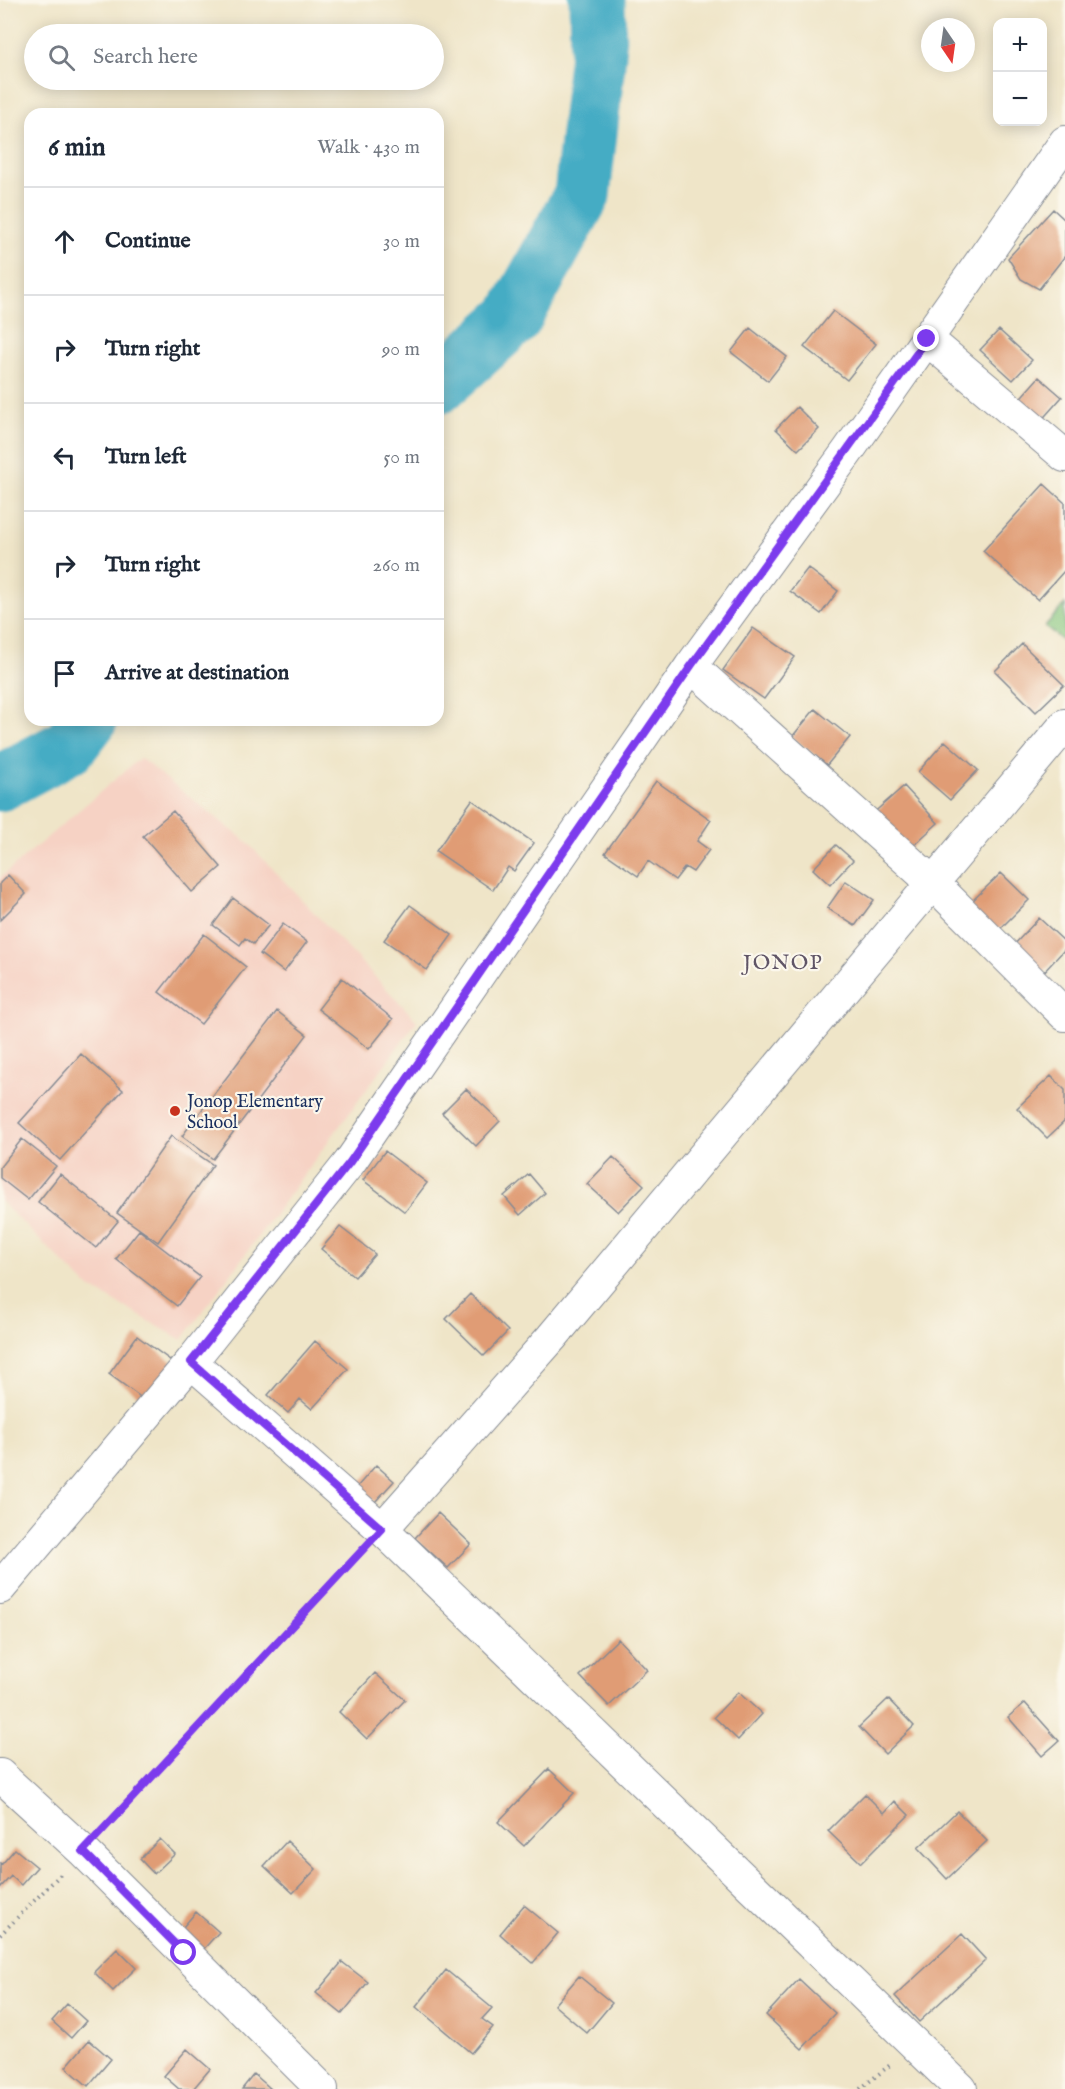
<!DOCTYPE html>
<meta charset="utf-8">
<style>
:root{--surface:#fff;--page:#f2f2f3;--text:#1f2937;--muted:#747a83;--line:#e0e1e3}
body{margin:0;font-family:"IM FELL English",serif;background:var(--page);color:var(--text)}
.controls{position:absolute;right:18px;top:18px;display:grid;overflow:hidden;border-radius:12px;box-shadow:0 3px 15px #0003}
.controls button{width:54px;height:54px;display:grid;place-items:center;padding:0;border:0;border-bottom:2px solid var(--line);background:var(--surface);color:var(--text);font:30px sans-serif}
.compass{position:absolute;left:921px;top:18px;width:54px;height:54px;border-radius:50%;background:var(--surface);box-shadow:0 3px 15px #0003;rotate:167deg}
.stop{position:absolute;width:18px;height:18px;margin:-14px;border:4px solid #7c3aed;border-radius:50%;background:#fff}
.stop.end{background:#7c3aed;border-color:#fff;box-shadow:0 2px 6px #0008}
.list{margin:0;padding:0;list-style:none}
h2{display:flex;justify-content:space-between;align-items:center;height:78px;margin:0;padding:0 24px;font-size:26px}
h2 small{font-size:20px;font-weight:400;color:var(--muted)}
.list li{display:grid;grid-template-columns:39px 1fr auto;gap:18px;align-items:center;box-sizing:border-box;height:108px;padding:0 24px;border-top:2px solid var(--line)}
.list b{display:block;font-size:22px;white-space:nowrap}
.list em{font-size:20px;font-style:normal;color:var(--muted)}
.icon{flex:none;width:33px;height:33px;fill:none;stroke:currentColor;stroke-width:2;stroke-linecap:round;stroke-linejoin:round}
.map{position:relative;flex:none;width:1065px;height:2089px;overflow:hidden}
.search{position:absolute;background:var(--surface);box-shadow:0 3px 15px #0003;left:24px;top:24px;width:420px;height:66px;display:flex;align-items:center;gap:15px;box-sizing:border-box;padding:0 21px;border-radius:33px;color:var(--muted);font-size:22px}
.panel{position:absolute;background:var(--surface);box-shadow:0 3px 15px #0003;left:24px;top:108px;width:420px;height:618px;border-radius:18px}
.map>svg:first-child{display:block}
.built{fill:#f6d2c4}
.garden{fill:#85c57c;stroke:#507a6d;stroke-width:1.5}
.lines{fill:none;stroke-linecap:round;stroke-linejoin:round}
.river{stroke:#44acc4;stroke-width:57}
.building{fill:#e09c74}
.minor-casing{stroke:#858a93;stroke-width:34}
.path{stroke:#858a93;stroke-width:4;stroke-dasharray:1.5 4.5;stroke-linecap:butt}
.minor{stroke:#fff;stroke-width:32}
.route{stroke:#7c3aed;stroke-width:8}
.poi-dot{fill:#c8321e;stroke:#fbf7ec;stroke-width:2}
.labels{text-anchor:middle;stroke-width:4.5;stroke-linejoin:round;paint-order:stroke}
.poi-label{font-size:18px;fill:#1b2f5e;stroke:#fbf7ec;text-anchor:start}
.quarter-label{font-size:21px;letter-spacing:1.5px;fill:#605566;stroke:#fbf7ec}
</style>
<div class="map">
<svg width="1065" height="2089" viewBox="0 0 1065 2089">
<rect width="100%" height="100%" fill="#fbf7ec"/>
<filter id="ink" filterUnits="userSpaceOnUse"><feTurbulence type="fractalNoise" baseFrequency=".0167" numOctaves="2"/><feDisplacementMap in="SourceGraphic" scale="12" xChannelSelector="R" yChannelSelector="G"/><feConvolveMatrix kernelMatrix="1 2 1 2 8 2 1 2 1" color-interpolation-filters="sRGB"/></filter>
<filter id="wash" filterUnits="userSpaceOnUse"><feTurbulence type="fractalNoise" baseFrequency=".008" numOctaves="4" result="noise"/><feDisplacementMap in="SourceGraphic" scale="24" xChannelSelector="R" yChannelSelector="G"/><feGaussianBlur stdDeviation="1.35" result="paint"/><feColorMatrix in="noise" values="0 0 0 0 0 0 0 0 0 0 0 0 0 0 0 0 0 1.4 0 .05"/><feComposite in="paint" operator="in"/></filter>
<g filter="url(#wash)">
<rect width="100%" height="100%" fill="#efe5c8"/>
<path class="built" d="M 140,758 L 247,842 L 417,1021 L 182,1340 L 86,1285 L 0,1201 L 0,878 Z"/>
<path class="garden" d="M 1065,604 L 1065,643 L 1045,626 Z"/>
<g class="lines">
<path class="river" d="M 438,386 L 514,318 L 582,195 L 598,54 L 597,0
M 0,783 L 69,746 L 89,720"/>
</g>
<g id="blocks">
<path class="building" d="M 1053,209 L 1065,220 L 1065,256 L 1039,289 L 1021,279 L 1008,258 Z
M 833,311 L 876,344 L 847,380 L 804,347 Z
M 750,328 L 787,357 L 768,381 L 731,352 Z
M 999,330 L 1032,360 L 1013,380 L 980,350 Z
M 1039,377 L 1062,397 L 1038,424 L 1015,404 Z
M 797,407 L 819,429 L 798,450 L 776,429 Z
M 1044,484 L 1065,503 L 1065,570 L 1038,600 L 983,551 Z
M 808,568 L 838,591 L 821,614 L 790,591 Z
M 753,628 L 795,657 L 764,699 L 723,670 Z
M 1022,644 L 1064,685 L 1036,712 L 995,671 Z
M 815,709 L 850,737 L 827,765 L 792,737 Z
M 945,741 L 978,770 L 950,800 L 918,772 Z
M 656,781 L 711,820 L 697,841 L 709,850 L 693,872 L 685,867 L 675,880 L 648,861 L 638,876 L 605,853 Z
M 904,786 L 938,823 L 905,853 L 870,816 Z
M 472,800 L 534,843 L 514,871 L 508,867 L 493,890 L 436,851 Z
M 173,811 L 221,867 L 192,892 L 143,836 Z
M 836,845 L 853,860 L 830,885 L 813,869 Z
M 1001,873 L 1029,900 L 993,936 L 965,908 Z
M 8,875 L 26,894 L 0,920 L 0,883 Z
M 846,881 L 874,900 L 855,926 L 827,908 Z
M 233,898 L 269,925 L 253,944 L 245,938 L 240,945 L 213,925 Z
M 410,905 L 452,935 L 427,970 L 384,940 Z
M 1039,918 L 1065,942 L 1065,949 L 1042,974 L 1012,947 Z
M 283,924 L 307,942 L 284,972 L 260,954 Z
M 204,934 L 246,967 L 201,1024 L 159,992 Z
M 342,978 L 393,1019 L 369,1049 L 318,1009 Z
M 277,1011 L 307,1035 L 213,1159 L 182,1136 Z
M 81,1054 L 123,1090 L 60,1160 L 19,1123 Z
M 1051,1076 L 1065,1090 L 1065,1121 L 1047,1138 L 1017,1108 Z
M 466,1089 L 500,1121 L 476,1146 L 442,1113 Z
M 171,1136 L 213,1165 L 158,1242 L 117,1213 Z
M 22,1139 L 56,1166 L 28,1200 L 0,1178 L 0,1167 Z
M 385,1151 L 427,1183 L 405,1212 L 363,1180 Z
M 613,1157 L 644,1185 L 618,1212 L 587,1184 Z
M 60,1174 L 118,1221 L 96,1248 L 38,1202 Z
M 529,1174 L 545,1193 L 520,1215 L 504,1196 Z
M 340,1227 L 375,1254 L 355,1277 L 321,1249 Z
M 139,1230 L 200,1277 L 177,1306 L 116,1259 Z
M 470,1294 L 508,1331 L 484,1356 L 446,1319 Z
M 137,1336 L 174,1363 L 146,1401 L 109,1374 Z
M 315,1341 L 348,1369 L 312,1409 L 300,1399 L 288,1413 L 268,1395 Z
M 376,1465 L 394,1481 L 375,1502 L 357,1487 Z
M 438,1513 L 471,1544 L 448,1568 L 415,1538 Z
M 618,1639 L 647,1670 L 609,1706 L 580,1676 Z
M 375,1673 L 405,1700 L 367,1739 L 339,1712 Z
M 738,1692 L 762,1714 L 738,1740 L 714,1717 Z
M 888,1699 L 914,1726 L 885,1754 L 859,1727 Z
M 1025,1703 L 1059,1741 L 1042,1756 L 1008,1717 Z
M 549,1769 L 574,1793 L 524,1846 L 498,1822 Z
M 865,1794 L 884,1813 L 895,1801 L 909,1815 L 861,1863 L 828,1831 Z
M 957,1811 L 987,1841 L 947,1879 L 918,1848 Z
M 160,1839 L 175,1854 L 154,1874 L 140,1859 Z
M 287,1841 L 316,1869 L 293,1893 L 264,1866 Z
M 15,1849 L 37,1867 L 21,1885 L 11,1876 L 0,1888 L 0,1863 L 2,1864 Z
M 524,1905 L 558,1933 L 533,1963 L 500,1934 Z
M 196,1912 L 219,1932 L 200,1953 L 177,1934 Z
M 962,1934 L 986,1960 L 919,2022 L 895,1996 Z
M 117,1949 L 136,1968 L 113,1991 L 94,1972 Z
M 342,1962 L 368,1982 L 342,2014 L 316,1993 Z
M 446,1970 L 492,2008 L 482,2019 L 493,2027 L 471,2053 L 416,2007 Z
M 579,1976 L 612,2003 L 587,2033 L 554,2005 Z
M 799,1979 L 835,2013 L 802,2049 L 766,2015 Z
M 67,2004 L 86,2021 L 71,2038 L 52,2021 Z
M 89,2040 L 111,2059 L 88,2086 L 66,2067 Z
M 187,2049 L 210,2069 L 193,2089 L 179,2089 L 164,2076 Z
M 254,2074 L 271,2089 L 242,2089 Z"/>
</g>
</g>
<g filter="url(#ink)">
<use href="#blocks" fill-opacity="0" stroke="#858a93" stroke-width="1.5"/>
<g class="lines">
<g class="minor-casing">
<path id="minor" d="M 927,339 L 1065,456
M 691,666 L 933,883 L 1065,1015
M 191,1362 L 382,1529 L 961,2089
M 382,1529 L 552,1337 L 1065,725
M 0,1588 L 191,1362 L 350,1162 L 691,666 L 848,451 L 1065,142
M 0,1775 L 83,1851 L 322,2089"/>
</g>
<path class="path" d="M 105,1827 L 361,1551
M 0,1935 L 61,1874
M 860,2089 L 890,2065"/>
<use href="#minor" class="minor"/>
</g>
</g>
<g class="lines" filter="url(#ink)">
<path class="route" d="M 184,1953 L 83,1851 L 382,1529 L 191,1362 L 350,1162 L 691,666 L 927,339"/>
</g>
<circle class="poi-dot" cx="175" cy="1111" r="6"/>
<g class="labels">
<g class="poi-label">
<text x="187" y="1107">Jonop Elementary<tspan x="187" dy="21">School</tspan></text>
</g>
<g class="quarter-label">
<text x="783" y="969">JONOP</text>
</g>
</g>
</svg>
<div class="controls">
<button>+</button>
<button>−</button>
</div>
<svg class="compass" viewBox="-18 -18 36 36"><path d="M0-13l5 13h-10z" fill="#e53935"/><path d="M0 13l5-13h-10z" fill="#747a83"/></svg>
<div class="stop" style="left:184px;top:1953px"></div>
<div class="stop end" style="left:927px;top:339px"></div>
<div class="search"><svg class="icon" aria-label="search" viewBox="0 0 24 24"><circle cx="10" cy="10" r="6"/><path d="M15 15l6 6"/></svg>Search here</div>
<section class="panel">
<h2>6 min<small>Walk · 430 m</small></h2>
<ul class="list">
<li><svg class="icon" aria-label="ahead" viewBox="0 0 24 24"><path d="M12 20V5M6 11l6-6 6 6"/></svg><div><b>Continue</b></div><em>30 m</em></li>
<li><svg class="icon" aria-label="right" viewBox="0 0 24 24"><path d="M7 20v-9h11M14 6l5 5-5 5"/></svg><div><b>Turn right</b></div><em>90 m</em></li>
<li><svg class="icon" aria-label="left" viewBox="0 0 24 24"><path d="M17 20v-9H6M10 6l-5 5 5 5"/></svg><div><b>Turn left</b></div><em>50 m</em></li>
<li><svg class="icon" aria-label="right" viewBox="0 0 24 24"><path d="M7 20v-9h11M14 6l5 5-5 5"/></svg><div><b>Turn right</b></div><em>260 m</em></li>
<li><svg class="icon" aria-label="arrive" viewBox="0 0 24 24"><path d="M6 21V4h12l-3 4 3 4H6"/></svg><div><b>Arrive at destination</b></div></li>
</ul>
</section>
</div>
